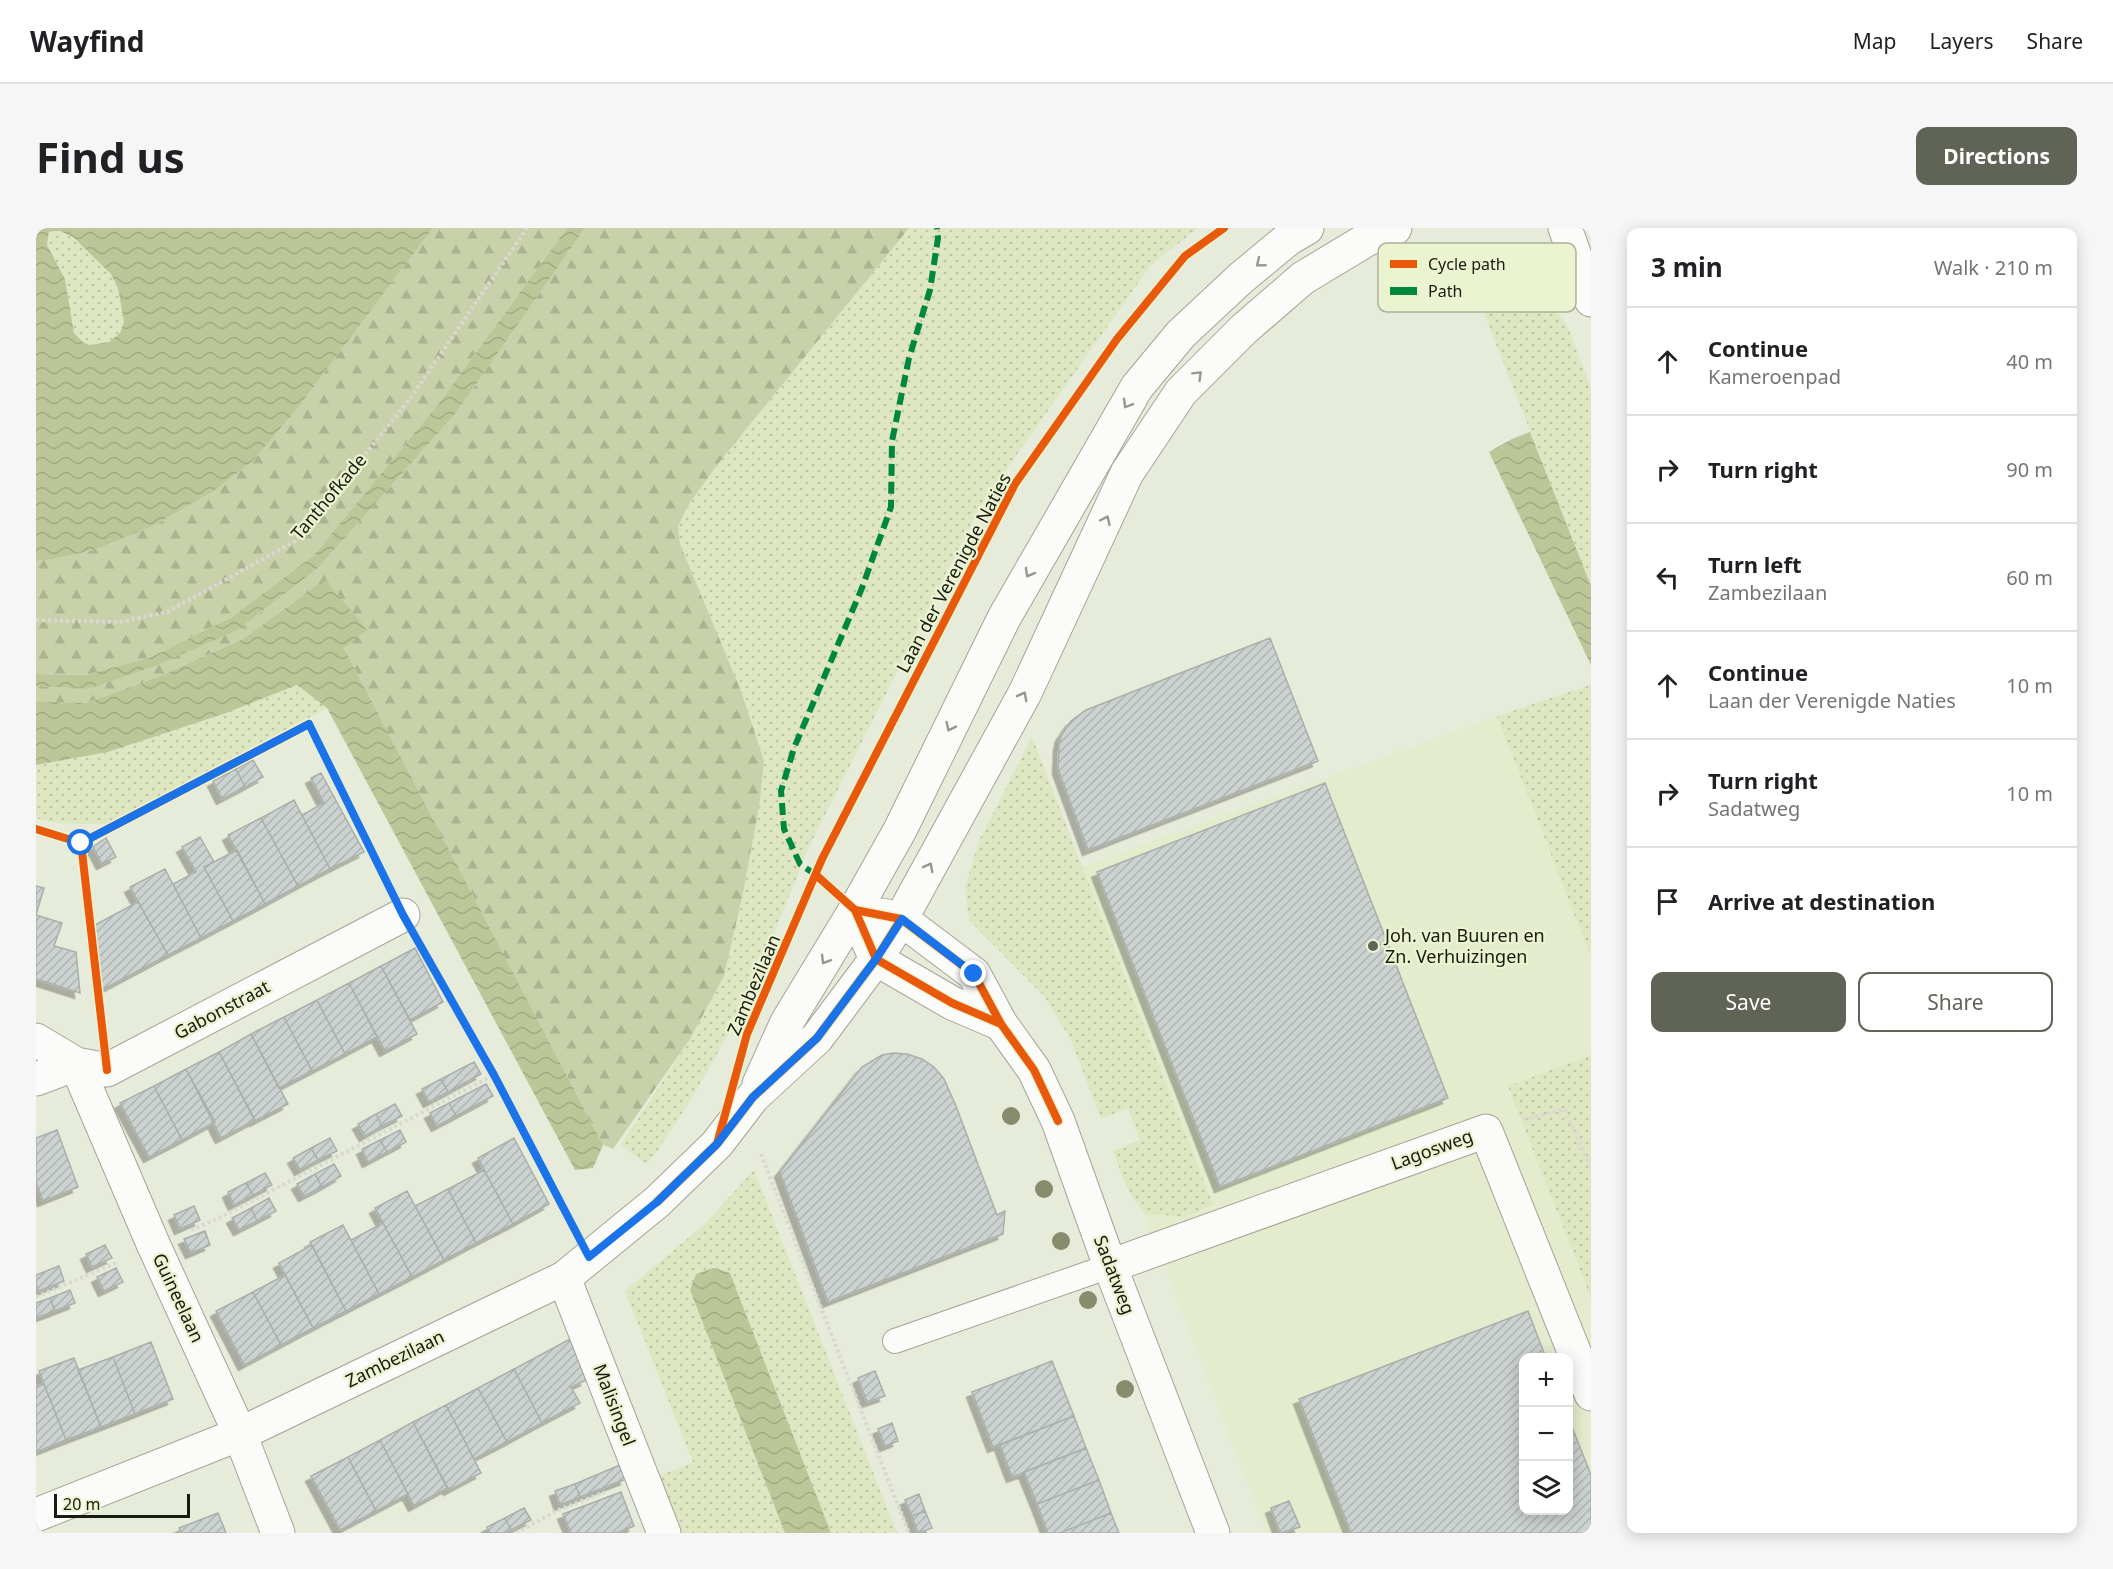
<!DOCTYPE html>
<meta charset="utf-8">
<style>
:root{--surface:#fff;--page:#f6f6f6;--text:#202124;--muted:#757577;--line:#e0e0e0;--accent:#606456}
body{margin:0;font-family:"Noto Sans",sans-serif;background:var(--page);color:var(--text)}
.controls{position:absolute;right:18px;bottom:18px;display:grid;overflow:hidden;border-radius:12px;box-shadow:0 3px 15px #0003}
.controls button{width:54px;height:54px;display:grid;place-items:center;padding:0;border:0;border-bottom:2px solid var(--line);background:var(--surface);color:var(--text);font:30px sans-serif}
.scale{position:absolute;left:18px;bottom:15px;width:136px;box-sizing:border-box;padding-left:6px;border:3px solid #181b0f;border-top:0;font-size:16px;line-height:21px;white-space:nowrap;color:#181b0f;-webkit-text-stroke:4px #ebf3d1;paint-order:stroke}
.stop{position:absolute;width:18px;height:18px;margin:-14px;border:4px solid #1a73e8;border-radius:50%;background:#fff}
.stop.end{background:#1a73e8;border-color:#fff;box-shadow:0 2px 6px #0008}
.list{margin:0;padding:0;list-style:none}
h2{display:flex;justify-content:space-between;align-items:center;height:78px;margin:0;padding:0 24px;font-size:26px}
h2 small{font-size:20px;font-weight:400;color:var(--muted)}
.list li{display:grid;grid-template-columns:39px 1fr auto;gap:18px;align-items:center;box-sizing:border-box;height:108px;padding:0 24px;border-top:2px solid var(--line)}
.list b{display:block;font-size:22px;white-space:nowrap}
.list p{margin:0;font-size:20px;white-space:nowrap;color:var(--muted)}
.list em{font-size:20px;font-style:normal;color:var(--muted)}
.actions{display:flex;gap:12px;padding:18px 24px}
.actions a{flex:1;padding:14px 0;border:2px solid var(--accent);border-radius:12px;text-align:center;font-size:21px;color:var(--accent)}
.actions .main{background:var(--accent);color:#fff}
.icon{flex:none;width:33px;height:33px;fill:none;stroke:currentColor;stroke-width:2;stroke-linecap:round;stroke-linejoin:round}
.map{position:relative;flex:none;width:1555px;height:1305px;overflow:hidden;border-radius:12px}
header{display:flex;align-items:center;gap:36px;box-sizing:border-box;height:84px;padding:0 30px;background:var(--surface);border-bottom:2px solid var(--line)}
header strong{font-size:28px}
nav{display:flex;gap:33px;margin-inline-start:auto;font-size:21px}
.intro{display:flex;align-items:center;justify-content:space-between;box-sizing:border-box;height:144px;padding:0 36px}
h1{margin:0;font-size:42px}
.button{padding:15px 27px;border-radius:12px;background:var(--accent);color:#fff;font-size:21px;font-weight:700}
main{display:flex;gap:36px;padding:0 36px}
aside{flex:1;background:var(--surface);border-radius:12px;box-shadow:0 3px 15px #0003}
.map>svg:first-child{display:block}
.built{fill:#e4eccd;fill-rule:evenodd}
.grass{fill:url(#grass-dots)}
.forest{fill:url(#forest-firs)}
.water{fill:url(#water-waves);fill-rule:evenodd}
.building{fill:url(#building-hatch);stroke:#a9b0ac;stroke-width:1.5;filter:url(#shadow)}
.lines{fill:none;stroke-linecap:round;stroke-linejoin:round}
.lane-casing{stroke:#a2a598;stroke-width:26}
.street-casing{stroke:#a2a598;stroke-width:35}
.secondary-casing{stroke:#a2a598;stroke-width:35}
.primary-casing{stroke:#a2a598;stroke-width:35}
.path{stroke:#d8d9d3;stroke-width:4;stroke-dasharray:3 3;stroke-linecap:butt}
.lane{stroke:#fbfcf9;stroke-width:24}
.street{stroke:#fbfcf9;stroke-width:33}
.secondary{stroke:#fbfcf9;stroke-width:33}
.primary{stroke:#fbfcf9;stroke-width:33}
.quiet{stroke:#00873e;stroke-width:6;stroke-dasharray:12 6;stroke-linecap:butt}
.cycleway-casing{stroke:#ebf3d1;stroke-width:11}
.cycleway{stroke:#e8590c;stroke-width:8}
.tree{fill:#878c6c}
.oneway{stroke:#959790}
.route{stroke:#1a73e8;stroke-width:8}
.poi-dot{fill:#606456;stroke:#ebf3d1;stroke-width:2}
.labels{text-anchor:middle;stroke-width:4.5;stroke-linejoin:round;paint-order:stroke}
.street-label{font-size:18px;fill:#181b0f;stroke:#ebf3d1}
.poi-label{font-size:18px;fill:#181b0f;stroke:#ebf3d1;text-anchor:start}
.key{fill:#ebf3d1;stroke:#acb297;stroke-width:1.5}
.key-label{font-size:16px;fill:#181b0f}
</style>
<header>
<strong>Wayfind</strong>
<nav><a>Map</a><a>Layers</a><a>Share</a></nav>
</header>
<div class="intro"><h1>Find us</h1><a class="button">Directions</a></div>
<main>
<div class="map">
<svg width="1555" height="1305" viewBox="0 0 1555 1305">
<defs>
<pattern id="grass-dots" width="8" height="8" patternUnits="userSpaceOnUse" patternTransform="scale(1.5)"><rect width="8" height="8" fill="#dee6c2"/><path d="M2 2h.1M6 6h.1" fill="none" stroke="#bec5a6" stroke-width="1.8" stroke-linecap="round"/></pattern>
<pattern id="forest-firs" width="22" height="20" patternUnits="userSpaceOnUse" patternTransform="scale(1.5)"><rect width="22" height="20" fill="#c8d1a9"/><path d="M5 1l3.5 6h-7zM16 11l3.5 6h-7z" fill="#abb390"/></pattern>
<pattern id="water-waves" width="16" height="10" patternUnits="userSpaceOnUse" patternTransform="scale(1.5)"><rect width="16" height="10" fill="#bcc699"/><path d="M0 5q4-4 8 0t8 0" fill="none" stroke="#a1aa83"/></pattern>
<pattern id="building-hatch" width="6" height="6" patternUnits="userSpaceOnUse" patternTransform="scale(1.5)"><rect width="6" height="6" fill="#ccd2cf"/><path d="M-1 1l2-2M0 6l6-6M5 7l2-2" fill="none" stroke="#aeb4b1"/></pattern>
<filter id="shadow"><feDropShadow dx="-5.5" dy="5.5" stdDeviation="0" flood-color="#0004"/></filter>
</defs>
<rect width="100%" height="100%" fill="#e7ebd9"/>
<path class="built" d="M 1461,488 L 1555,729 L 1555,827 L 1472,858 L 1555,1070 L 1555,1305 L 1231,1305 L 1108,985 L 1148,989 L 1177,977 L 1045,639 ZM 1488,1130 L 1532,1130 L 1532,1282 L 1488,1282 Z"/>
<path class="grass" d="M 873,0 L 1162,0 L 1115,37 L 943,280 L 772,621 L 710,775 L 654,873 L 622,922 L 610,936 L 585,917 L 654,811 L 688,748 L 707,665 L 723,580 L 728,534 L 705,463 L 644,316 L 642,299 L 651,279 L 682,236 Z
M 13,2 L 24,3 L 37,9 L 75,46 L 82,60 L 88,94 L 84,105 L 73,114 L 54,117 L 47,114 L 38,105 L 29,51 L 11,17 Z
M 1406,29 L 1451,33 L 1497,57 L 1531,97 L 1555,160 L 1555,358 L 1433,47 Z
M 261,457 L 291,480 L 70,596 C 46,596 23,597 0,590 L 0,537 L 72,524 L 190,485 Z
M 1555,457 L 1555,729 L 1461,488 Z
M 996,509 L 1177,977 L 1148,989 L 1108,985 L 1091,960 L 1077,923 L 1104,912 L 1092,880 L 1065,891 L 1034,810 L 1008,768 L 933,692 L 929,659 L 943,613 Z
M 1555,827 L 1555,1070 L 1472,858 Z
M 718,942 L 861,1305 L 795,1305 L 694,1045 L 654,1062 L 749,1305 L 646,1305 L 623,1248 L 657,1234 L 589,1063 L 669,996 Z"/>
<path class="forest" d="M 397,0 L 531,0 L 403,175 L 278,327 L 196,389 L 113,430 L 49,447 L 0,446 L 0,333 L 17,331 L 58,322 L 115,299 L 178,263 L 216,234 L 261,181 Z
M 549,0 L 873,0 L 682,236 L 651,279 L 642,299 L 644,316 L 705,463 L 728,533 L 723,580 L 707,665 L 688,748 L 654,811 L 577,921 L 567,917 L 308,420 L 330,402 L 289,351 L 207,411 L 122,449 L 50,475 L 0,473 L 0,458 L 51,461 L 202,402 L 282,340 L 420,185 Z"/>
<path class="water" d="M 0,0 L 397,0 L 261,181 L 216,234 L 178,263 L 115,299 L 58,322 L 17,331 L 0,333 ZM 13,3 L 24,3 L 37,9 L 75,46 L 82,60 L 88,94 L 84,105 L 73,114 L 54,117 L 47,114 L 38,105 L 29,51 L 11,17 Z
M 531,0 L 549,0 L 420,185 L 282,340 L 202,402 L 116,439 L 51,461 L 0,458 L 0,446 L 49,447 L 113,430 L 196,389 L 278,327 L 403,175 Z
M 1494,204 L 1555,358 L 1555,437 L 1453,224 L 1476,211 Z
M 289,351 L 331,402 L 308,420 L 567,917 L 557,940 L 539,942 L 291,480 L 261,457 L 190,485 L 72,524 L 0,537 L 0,473 L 50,475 L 122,449 L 207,411 Z
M 678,1040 L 694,1045 L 795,1305 L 749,1305 L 654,1062 L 660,1046 Z"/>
<path class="building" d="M 1234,410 L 1282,533 L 1052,622 L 1022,541 L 1023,517 L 1025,508 L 1035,493 L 1050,482 Z
M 217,532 L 227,549 L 209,559 L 200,541 Z
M 200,541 L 209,559 L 186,571 L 177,553 Z
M 285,545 L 328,624 L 294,641 L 266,587 L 288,575 L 275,550 Z
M 1289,555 L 1412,870 L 1184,959 L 1061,644 Z
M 258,572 L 294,641 L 262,658 L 225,590 Z
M 225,590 L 262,658 L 229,676 L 192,607 Z
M 164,609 L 178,634 L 168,639 L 197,693 L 165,710 L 137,656 L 160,644 L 146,619 Z
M 70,610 L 80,629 L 66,636 L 57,619 Z
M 201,622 L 229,676 L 197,693 L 168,639 Z
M 129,641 L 165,710 L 132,727 L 94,659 Z
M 0,658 L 8,660 L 0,687 L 26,695 L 18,718 L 40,724 L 44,765 L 0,751 Z
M 102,674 L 132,727 L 66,762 L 59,697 Z
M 379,720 L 407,774 L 374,792 L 345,738 Z
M 345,738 L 381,806 L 349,823 L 313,755 Z
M 313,755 L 341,809 L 309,826 L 281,772 Z
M 281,772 L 309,826 L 276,843 L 248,789 Z
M 248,789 L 276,843 L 243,860 L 215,806 Z
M 215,806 L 252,876 L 219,893 L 183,824 Z
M 183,824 L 219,892 L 185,910 L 150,841 Z
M 858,825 L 871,826 L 886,831 L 898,839 L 908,851 L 920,878 L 961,987 L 969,983 L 967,1006 L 792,1074 L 744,944 L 826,839 L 846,827 Z
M 438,834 L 445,846 L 412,864 L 405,851 Z
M 150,841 L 179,894 L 146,912 L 118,858 Z
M 405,851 L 412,864 L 393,874 L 386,861 Z
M 450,856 L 457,868 L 420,888 L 413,875 Z
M 118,858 L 146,912 L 113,929 L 84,875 Z
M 413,875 L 420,888 L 401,898 L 394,885 Z
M 359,876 L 366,888 L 346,898 L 340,886 Z
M 340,886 L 346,898 L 329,908 L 322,896 Z
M 21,902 L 42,959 L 7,973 L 0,954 L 0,910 Z
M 364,902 L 370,914 L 351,924 L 344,912 Z
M 294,910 L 301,923 L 282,932 L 275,920 Z
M 478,910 L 513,976 L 477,996 L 442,930 Z
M 344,912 L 351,924 L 332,934 L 326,921 Z
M 275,920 L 282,932 L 264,942 L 257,930 Z
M 298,936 L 305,948 L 286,959 L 279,946 Z
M 448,942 L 477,996 L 440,1015 L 412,961 Z
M 229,945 L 236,957 L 217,967 L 210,955 Z
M 279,946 L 286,959 L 268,968 L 261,956 Z
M 210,955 L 217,967 L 198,977 L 192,964 Z
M 412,961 L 440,1015 L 408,1032 L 379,978 Z
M 371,963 L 408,1032 L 376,1049 L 339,980 Z
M 233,970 L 240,983 L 221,993 L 215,980 Z
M 158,978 L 164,992 L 144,1001 L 138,987 Z
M 215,980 L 221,993 L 203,1002 L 196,990 Z
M 347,995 L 376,1049 L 343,1066 L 315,1012 Z
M 307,997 L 343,1066 L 310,1083 L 274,1014 Z
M 169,1003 L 174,1017 L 155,1025 L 148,1011 Z
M 69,1017 L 76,1030 L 56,1039 L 50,1026 Z
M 276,1017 L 310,1083 L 277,1100 L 243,1035 Z
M 23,1038 L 28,1053 L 3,1063 L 0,1056 L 0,1047 Z
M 80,1040 L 87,1054 L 68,1063 L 61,1049 Z
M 249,1047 L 277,1100 L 245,1117 L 217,1064 Z
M 34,1062 L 39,1075 L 19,1083 L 14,1070 Z
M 217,1064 L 245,1117 L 208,1137 L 180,1083 Z
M 14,1070 L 19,1083 L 0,1090 L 0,1075 Z
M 1492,1083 L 1510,1130 L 1488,1130 L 1488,1282 L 1532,1282 L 1532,1189 L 1555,1247 L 1555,1305 L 1315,1305 L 1263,1171 Z
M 534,1111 L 550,1152 L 535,1159 L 544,1175 L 506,1195 L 478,1141 Z
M 115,1114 L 137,1171 L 99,1186 L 77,1129 Z
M 77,1129 L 99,1186 L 65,1199 L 42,1142 Z
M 38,1130 L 65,1199 L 30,1212 L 3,1143 Z
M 1016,1133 L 1038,1188 L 957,1219 L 936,1164 Z
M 478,1141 L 506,1195 L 471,1214 L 442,1160 Z
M 839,1143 L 849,1168 L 831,1174 L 822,1150 Z
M 8,1156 L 30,1212 L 0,1224 L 0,1159 Z
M 442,1160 L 471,1214 L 438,1231 L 410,1177 Z
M 410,1177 L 445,1245 L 413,1262 L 377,1194 Z
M 1038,1188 L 1050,1220 L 976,1249 L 964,1217 Z
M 377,1194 L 411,1260 L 378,1278 L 344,1212 Z
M 856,1195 L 862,1213 L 849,1218 L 842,1201 Z
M 344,1212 L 372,1266 L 340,1283 L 312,1229 Z
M 1050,1220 L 1063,1252 L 1001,1276 L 988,1244 Z
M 312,1229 L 340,1283 L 304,1302 L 275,1248 Z
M 584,1237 L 590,1251 L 544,1269 L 539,1256 Z
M 1063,1252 L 1075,1285 L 1024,1305 L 1012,1305 L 1001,1276 Z
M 539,1256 L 544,1269 L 524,1277 L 519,1263 Z
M 585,1264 L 598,1298 L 581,1305 L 535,1305 L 527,1286 Z
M 883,1266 L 889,1283 L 876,1288 L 869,1272 Z
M 1253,1273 L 1264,1299 L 1244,1305 L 1235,1280 Z
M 488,1280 L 495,1292 L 475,1302 L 469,1290 Z
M 889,1283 L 896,1300 L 882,1305 L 876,1288 Z
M 182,1285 L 190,1305 L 145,1305 L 143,1300 Z
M 1075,1285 L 1083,1305 L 1024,1305 Z
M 469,1290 L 475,1302 L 469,1305 L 454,1305 L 451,1299 Z"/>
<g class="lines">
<g class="lane-casing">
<path id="lane" d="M 859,1113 L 1074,1038"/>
</g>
<g class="street-casing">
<path id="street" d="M 0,812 L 40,836 L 118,1018 L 204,1206 L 242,1305
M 0,851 L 40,836 L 71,842 L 367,687
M 1074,1038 L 1450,903 L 1555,1166
M 528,1050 L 628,1305"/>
</g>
<g class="secondary-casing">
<path id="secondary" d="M 846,687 L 865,691 L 938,746 L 965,796 L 998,842 L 1022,893 L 1074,1038 L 1177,1305
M 831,711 L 840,731 L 916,775 L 965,796
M 723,856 L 751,794 L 819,682 L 864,602 L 968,390 L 1101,159 L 1145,106 L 1205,50 L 1252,11 L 1271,0
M 0,1287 L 204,1206 L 528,1050 L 621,974 L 681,916 L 717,869 L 781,810 L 840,731 L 865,691 L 989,465 L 1091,245 L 1145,164 L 1208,101 L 1267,50 L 1330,12 L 1359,0"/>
</g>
<g class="primary-casing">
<path id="primary" d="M 1529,0 L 1555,72"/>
</g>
<path class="path" d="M 0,392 L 84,394 L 131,384 L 258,314 L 374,171 L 491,0
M 273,496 L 349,651
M 387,722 L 458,847 L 535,994
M 1488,892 L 1528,881 L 1555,939
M 725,926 L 873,1305
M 155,1002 L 181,991 L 458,847
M 0,1069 L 82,1034
M 480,1305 L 520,1283 L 569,1264"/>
<use href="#lane" class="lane"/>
<use href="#street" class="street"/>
<use href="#secondary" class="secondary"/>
<use href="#primary" class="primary"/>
<path class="quiet" d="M 780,647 L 764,636 L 748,601 L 745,563 L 758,520 L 826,360 L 855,279 L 856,213 L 873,130 L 894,62 L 902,10 L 901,0"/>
<g class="cycleway-casing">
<path id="cycleway" d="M 0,601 L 45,615 L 273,496
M 45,615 L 71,842
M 780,647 L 819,682 L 840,731 L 916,775 L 965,796
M 819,682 L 865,691 L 938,746 L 965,796 L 998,842 L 1022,893
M 681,916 L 711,806 L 786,631 L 979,256 L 1081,111 L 1149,28 L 1188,0
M 621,974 L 681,916 L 717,869 L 781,810 L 840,731 L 865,691"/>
</g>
<use href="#cycleway" class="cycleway"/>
</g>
<g class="tree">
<circle cx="975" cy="888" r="9"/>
<circle cx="1008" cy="961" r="9"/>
<circle cx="1025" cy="1013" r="9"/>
<circle cx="1052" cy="1072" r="9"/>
<circle cx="1089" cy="1161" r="9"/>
</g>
<defs><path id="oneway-chevron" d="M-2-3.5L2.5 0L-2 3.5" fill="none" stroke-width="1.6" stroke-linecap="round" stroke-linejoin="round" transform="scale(1.5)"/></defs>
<g class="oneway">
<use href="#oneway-chevron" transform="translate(1224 35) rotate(141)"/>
<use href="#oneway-chevron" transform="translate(1162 147) rotate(-45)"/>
<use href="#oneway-chevron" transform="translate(1091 176) rotate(120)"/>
<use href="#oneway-chevron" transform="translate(1070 292) rotate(-65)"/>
<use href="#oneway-chevron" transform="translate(993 345) rotate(119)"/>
<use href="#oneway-chevron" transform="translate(987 468) rotate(-62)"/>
<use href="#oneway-chevron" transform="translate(914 499) rotate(116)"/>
<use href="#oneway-chevron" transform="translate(893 639) rotate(-62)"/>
<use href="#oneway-chevron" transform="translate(789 732) rotate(121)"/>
</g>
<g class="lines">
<path class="route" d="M 45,615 L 273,496 L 367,687 L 458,847 L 553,1029 L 621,974 L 681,916 L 717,869 L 781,810 L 840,731 L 866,691 L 938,746"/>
</g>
<circle class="poi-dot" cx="1337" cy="718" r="6"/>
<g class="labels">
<g class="street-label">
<text transform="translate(293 269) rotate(-50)" y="6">Tanthofkade</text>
<text transform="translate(918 345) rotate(-62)" y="6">Laan der Verenigde Naties</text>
<text transform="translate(718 757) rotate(-67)" y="6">Zambezilaan</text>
<text transform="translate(186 782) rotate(-28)" y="6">Gabonstraat</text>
<text transform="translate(1396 922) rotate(-20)" y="6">Lagosweg</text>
<text transform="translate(1078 1047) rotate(69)" y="6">Sadatweg</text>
<text transform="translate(142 1070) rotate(65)" y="6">Guineelaan</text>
<text transform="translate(359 1131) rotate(-26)" y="6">Zambezilaan</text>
<text transform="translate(578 1177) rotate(69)" y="6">Malisingel</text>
</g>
<g class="poi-label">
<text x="1349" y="714">Joh. van Buuren en<tspan x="1349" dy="21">Zn. Verhuizingen</tspan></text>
</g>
</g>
<rect x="1342" y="15" width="198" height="69" rx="9" class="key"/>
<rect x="1354" y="32" width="27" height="8" fill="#e8590c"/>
<rect x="1354" y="59" width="27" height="8" fill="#00873e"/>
<g class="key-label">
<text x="1392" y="42">Cycle path</text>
<text x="1392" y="69">Path</text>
</g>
</svg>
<div class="controls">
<button>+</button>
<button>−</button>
<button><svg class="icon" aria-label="layers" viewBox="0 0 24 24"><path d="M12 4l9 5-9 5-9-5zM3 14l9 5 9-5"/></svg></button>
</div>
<div class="scale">20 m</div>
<div class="stop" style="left:45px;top:615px"></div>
<div class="stop end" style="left:938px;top:746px"></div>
</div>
<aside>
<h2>3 min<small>Walk · 210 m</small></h2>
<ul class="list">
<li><svg class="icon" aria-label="ahead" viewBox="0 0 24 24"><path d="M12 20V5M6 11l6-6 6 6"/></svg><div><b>Continue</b><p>Kameroenpad</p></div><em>40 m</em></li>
<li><svg class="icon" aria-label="right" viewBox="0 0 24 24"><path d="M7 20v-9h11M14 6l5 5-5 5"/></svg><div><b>Turn right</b></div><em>90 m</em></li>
<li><svg class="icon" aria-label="left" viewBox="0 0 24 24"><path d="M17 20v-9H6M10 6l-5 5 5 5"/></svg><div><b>Turn left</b><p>Zambezilaan</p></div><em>60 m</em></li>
<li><svg class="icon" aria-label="ahead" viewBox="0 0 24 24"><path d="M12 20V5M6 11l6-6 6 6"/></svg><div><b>Continue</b><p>Laan der Verenigde Naties</p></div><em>10 m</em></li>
<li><svg class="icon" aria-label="right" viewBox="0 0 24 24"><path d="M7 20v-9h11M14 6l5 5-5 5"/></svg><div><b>Turn right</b><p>Sadatweg</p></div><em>10 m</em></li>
<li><svg class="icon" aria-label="arrive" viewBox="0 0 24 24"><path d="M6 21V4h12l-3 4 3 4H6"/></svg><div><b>Arrive at destination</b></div></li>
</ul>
<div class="actions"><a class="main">Save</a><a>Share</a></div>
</aside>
</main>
